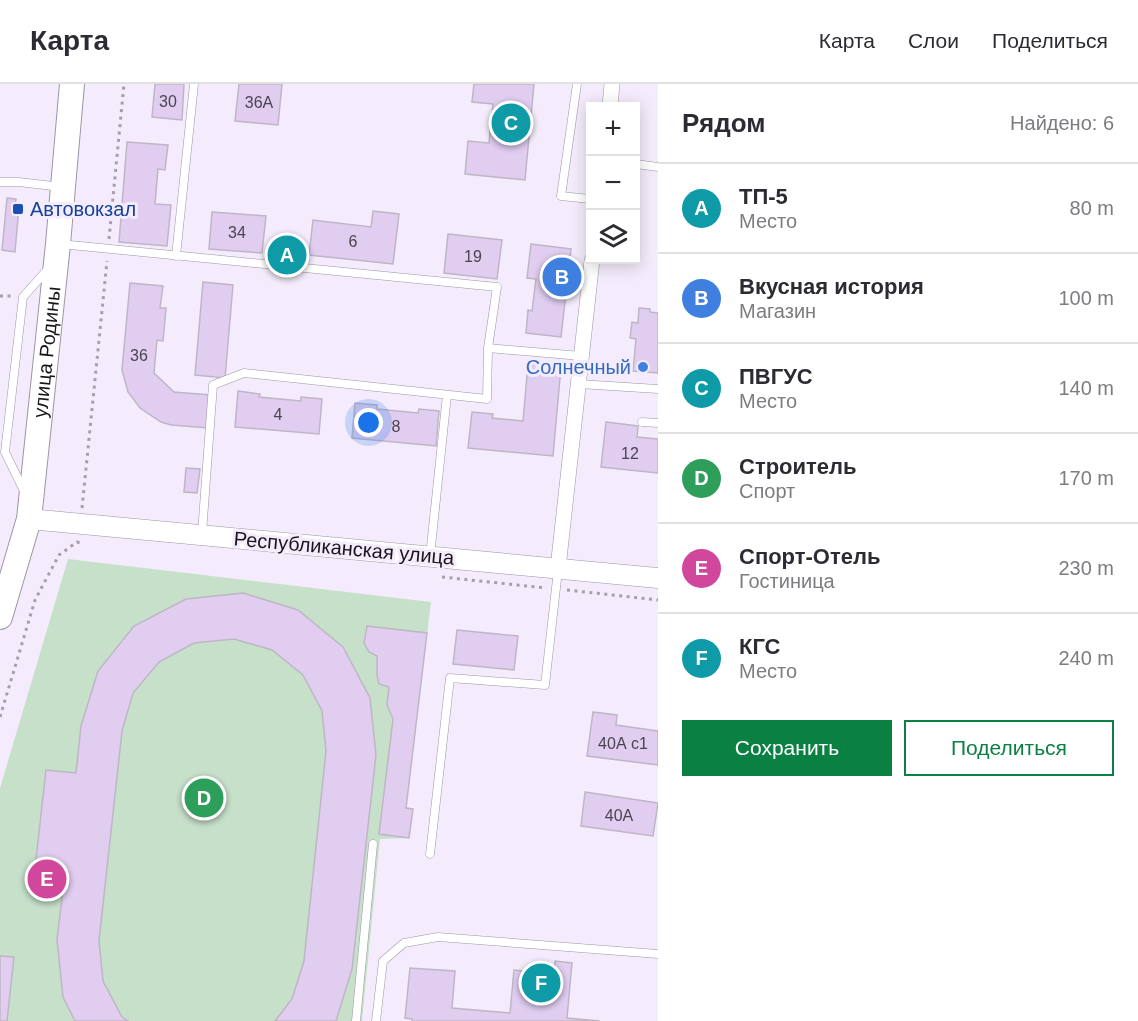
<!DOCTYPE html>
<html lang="ru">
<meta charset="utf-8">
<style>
:root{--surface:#fff;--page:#f7f7f7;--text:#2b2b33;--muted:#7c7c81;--line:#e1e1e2;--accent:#0b8043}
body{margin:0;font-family:Helvetica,sans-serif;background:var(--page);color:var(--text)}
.controls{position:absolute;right:18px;top:18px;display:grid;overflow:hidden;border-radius:0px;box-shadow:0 3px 15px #0003}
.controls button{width:54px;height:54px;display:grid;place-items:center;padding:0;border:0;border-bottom:2px solid var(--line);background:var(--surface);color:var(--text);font:30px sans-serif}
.you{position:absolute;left:369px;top:339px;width:21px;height:21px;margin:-15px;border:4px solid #fff;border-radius:50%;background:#1a73e8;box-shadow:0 0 0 9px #1a73e833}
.badge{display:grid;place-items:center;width:39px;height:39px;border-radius:50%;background:var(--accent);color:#fff;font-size:20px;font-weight:700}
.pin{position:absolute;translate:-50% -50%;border:3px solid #fff;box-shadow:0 2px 6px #0006}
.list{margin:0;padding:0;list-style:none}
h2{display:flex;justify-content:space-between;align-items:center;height:78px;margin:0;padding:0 24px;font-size:26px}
h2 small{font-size:20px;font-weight:400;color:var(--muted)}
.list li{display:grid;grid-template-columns:39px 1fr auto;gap:18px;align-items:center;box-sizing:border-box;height:90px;padding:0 24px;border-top:2px solid var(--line)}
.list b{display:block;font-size:22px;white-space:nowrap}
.list p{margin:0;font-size:20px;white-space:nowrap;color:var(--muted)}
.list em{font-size:20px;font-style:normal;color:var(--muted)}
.actions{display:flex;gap:12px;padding:18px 24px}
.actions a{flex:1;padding:14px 0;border:2px solid var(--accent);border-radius:0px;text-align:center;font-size:21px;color:var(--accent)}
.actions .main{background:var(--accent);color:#fff}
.icon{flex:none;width:33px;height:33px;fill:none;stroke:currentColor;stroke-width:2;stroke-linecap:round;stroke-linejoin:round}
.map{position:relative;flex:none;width:658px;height:937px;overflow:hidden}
header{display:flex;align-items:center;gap:36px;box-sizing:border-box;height:84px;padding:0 30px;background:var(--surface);border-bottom:2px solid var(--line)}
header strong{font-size:28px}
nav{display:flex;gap:33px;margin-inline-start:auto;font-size:21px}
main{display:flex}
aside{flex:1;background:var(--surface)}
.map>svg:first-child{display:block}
.green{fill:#c7e0ca}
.building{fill:#e0cdf0;stroke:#beb6c5;stroke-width:1.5}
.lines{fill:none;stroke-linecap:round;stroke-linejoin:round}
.service-casing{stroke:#9d95a4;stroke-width:9}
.minor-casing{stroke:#9d95a4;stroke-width:16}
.tertiary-casing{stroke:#9d95a4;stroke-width:21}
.primary-casing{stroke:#9d95a4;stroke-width:26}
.path{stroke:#a59fab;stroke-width:3;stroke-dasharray:3 4.5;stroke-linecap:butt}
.service{stroke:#fff;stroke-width:8}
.minor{stroke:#fff;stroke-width:15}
.tertiary{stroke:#fff;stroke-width:20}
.primary{stroke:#fff;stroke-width:24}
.transit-dot{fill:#1a4fb4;stroke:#f4ecfc;stroke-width:2}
.shop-dot{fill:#3f7fe0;stroke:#f4ecfc;stroke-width:2}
.labels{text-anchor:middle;stroke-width:6;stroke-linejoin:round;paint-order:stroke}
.number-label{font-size:16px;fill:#4b4450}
.transit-label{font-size:20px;fill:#164399;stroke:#f4ecfc;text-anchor:start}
.street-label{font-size:20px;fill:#19161b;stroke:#f4ecfc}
.shop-label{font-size:20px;fill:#366cbe;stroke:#f4ecfc;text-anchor:end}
</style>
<header>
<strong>Карта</strong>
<nav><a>Карта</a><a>Слои</a><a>Поделиться</a></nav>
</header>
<main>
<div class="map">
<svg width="658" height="937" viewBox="0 0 658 937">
<rect width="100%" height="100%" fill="#f4ecfc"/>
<path class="green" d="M 68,475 L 431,518 L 406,723 L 413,725 L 409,754 L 380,755 L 362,937 L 0,937 L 0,704 Z"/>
<path class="building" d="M 155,0 L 184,0 L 182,36 L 152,33 Z
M 239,0 L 282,0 L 278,41 L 235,37 Z
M 474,0 L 534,0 L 525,96 L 465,90 L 468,57 L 489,59 L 493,20 L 472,18 Z
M 127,58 L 168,61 L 165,86 L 158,85 L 155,120 L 171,121 L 167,162 L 119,158 Z
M 7,114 L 16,115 L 14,128 L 18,128 L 18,134 L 15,168 L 2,166 Z
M 373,127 L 399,130 L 393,180 L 309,171 L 313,136 L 371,143 Z
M 212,128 L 266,132 L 262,169 L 209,165 Z
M 448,150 L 502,156 L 497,195 L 444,189 Z
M 531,160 L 571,165 L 561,253 L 526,249 L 528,226 L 532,227 L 536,195 L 527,194 Z
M 280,166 L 295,167 L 294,176 L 279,175 Z
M 203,198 L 233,201 L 225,294 L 195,291 Z
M 130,199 L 163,202 L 160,224 L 166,224 L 163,257 L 157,256 L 154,289 L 174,308 L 211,311 L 208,344 L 171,341 L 161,338 L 140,324 L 128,308 L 122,286 Z
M 639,224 L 650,225 L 650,228 L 658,229 L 658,289 L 633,287 L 636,255 L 630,254 L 632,238 L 638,239 Z
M 528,280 L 561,283 L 553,372 L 468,364 L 472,328 L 493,330 L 492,334 L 523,337 Z
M 238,307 L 260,310 L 259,313 L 301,317 L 301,313 L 322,315 L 319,350 L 235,343 Z
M 355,319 L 377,321 L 377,325 L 418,329 L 419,325 L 439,327 L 436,362 L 352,354 Z
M 606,338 L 638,342 L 637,353 L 658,355 L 658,389 L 601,383 Z
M 186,384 L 200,385 L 197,409 L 184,408 Z
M 243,509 L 298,526 L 343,563 L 370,614 L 376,671 L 352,885 L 336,937 L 275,937 L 292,915 L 304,877 L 326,667 L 322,627 L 303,591 L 272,566 L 234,555 L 194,559 L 159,578 L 133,609 L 122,647 L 99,857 L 103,897 L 122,933 L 128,937 L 75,937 L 63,913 L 57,855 L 63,806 L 33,802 L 46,686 L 76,689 L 81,642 L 98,587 L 134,542 L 186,515 Z
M 367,542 L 427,549 L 406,724 L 413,725 L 409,754 L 379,750 L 393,635 L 387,621 L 389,603 L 379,600 L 377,591 L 377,572 L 369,568 L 364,559 Z
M 457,546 L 518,552 L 514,586 L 453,580 Z
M 593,628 L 617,631 L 616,641 L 658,647 L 658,681 L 587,672 Z
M 585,708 L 658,719 L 653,752 L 581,742 Z
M 0,872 L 14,873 L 7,937 L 0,937 Z
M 555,877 L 572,879 L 567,934 L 600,937 L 412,937 L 412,935 L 405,934 L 410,884 L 455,887 L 452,924 L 510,929 L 514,886 L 554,890 Z"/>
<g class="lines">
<g class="service-casing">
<path id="service" d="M 577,0 L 561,112 L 590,115
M 636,80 L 658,83
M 0,98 L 19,98 L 61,103
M 60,160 L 497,203 L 488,264 L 487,315 L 244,289 L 213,301 L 202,449
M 176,172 L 194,0
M 488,264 L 581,272
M 579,300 L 658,305
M 642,338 L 658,339
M 25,409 L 5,368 L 23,213 L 48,185
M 430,472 L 447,311
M 430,770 L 450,594 L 545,601 L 558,486
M 356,937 L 373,760
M 376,937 L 383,877 L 404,859 L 438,853 L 658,870"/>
</g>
<g class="minor-casing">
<path id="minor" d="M 610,22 L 612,0
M 558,484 L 592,176"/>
</g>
<g class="tertiary-casing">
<path id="tertiary" d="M 29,435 L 658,494"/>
</g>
<g class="primary-casing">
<g id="primary">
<path id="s1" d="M 0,533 L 29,435 L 58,160 L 72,0"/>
</g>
</g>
<path class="path" d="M 109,155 L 124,0
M 0,212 L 13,212
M 82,424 L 107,177
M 442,493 L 546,504
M 567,506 L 658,516
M 0,633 L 35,516 L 59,471 L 77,458 L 80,459"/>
<use href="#service" class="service"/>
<use href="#minor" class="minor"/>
<use href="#tertiary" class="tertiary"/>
<use href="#primary" class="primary"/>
</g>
<rect class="transit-dot" x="12" y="119" width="12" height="12" rx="3"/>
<circle class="shop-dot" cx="643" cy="283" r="6"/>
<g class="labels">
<g class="number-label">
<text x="168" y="23">30</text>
<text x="259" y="24">36А</text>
<text x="237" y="154">34</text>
<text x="353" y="163">6</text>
<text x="473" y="178">19</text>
<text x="139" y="277">36</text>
<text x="278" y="336">4</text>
<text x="396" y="348">8</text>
<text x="630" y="375">12</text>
<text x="623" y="665">40А с1</text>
<text x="619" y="737">40А</text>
</g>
<g class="transit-label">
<text x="30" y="132">Автовокзал</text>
</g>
<g class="street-label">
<text dy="7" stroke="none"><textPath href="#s1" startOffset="270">улица Родины</textPath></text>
<text transform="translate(344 464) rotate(5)" y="7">Республиканская улица</text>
</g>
<g class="shop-label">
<text x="631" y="290">Солнечный</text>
</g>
</g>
</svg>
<div class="controls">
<button>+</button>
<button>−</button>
<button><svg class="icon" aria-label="layers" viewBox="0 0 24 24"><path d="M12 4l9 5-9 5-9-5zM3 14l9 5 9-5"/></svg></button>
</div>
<div class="you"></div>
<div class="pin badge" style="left:287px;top:171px;background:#0f9aa8">A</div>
<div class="pin badge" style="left:562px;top:193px;background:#3f7fe0">B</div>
<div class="pin badge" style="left:511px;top:39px;background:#0f9aa8">C</div>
<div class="pin badge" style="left:204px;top:714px;background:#2e9e5b">D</div>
<div class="pin badge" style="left:47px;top:795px;background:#d1479c">E</div>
<div class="pin badge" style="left:541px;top:899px;background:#0f9aa8">F</div>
</div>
<aside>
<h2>Рядом<small>Найдено: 6</small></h2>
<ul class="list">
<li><span class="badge" style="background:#0f9aa8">A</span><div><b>ТП-5</b><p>Место</p></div><em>80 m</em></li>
<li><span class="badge" style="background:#3f7fe0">B</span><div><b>Вкусная история</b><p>Магазин</p></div><em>100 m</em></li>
<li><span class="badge" style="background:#0f9aa8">C</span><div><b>ПВГУС</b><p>Место</p></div><em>140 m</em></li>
<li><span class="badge" style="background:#2e9e5b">D</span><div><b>Строитель</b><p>Спорт</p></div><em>170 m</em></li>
<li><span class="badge" style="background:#d1479c">E</span><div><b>Спорт-Отель</b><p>Гостиница</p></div><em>230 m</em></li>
<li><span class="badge" style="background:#0f9aa8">F</span><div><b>КГС</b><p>Место</p></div><em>240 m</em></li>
</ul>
<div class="actions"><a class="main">Сохранить</a><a>Поделиться</a></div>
</aside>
</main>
